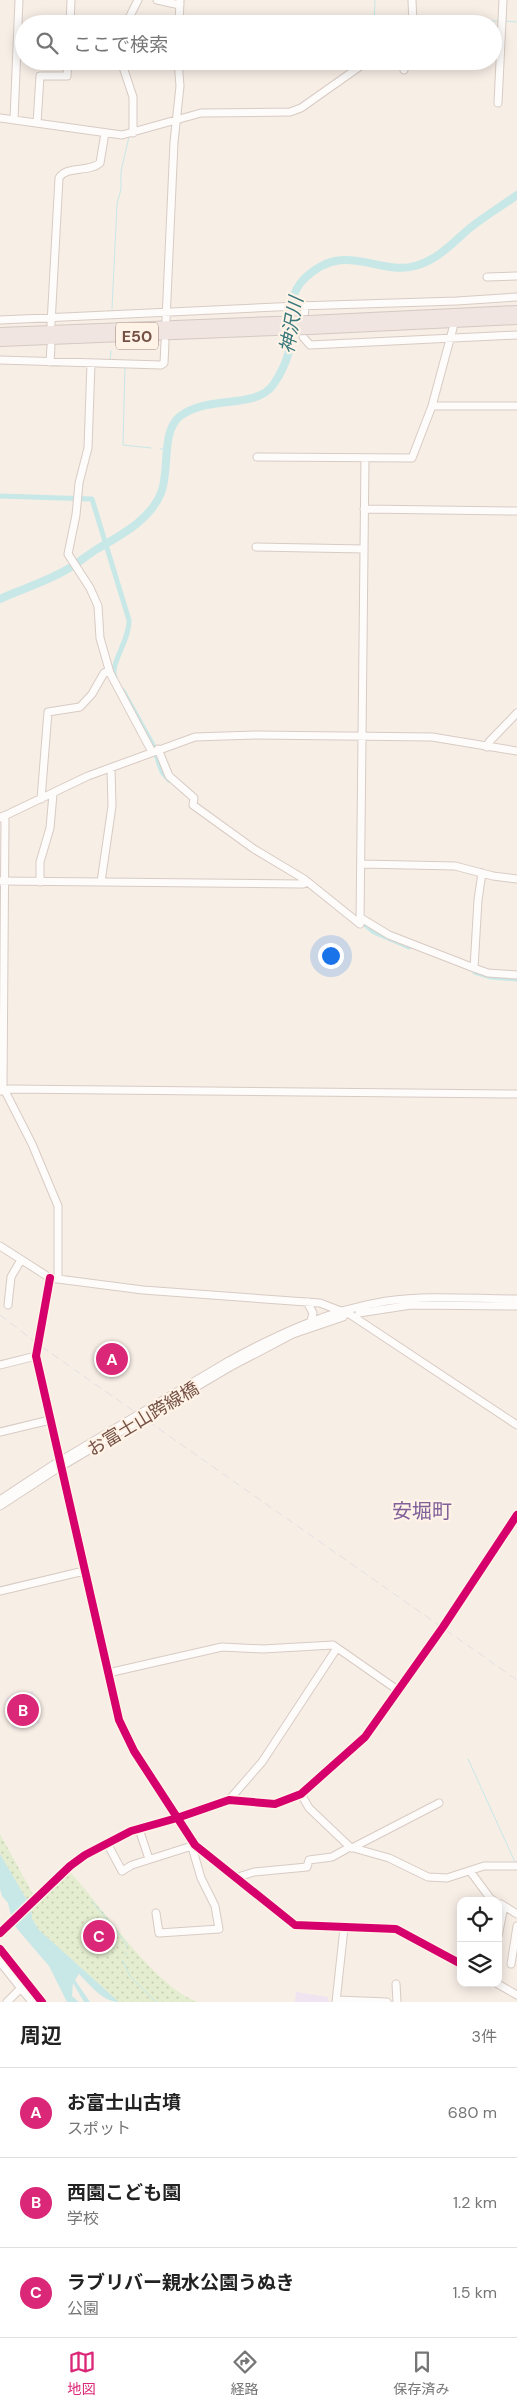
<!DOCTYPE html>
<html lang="ja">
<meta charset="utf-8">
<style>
:root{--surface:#fff;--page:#f2f2f2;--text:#222;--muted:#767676;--line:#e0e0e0;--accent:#db2777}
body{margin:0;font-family:"DM Sans","Noto Sans JP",sans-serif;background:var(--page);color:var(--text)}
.controls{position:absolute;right:15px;bottom:15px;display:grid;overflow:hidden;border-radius:10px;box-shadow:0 2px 12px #0003}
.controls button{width:45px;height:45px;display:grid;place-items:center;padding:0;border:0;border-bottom:1px solid var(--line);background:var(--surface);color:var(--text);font:25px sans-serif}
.you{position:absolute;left:330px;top:955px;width:18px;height:18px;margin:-12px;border:4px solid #fff;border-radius:50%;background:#1a73e8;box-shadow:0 0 0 8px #1a73e833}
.badge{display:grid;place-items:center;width:32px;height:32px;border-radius:50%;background:var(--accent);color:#fff;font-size:16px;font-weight:700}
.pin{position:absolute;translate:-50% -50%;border:2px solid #fff;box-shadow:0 1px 5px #0006}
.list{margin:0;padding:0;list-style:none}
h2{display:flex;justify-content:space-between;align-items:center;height:65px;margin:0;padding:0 20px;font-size:21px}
h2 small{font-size:16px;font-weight:400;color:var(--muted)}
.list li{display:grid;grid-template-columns:32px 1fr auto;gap:15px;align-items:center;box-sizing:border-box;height:90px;padding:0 20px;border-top:1px solid var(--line)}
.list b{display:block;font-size:19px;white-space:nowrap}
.list p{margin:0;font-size:16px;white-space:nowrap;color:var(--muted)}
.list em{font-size:16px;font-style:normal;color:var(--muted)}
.icon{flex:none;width:28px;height:28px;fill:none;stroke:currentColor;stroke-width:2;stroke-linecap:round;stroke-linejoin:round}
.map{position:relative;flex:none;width:517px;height:2002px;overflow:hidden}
.search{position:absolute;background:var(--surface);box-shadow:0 2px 12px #0003;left:15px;right:15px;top:15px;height:55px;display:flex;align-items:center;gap:12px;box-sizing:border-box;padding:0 18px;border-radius:28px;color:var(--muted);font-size:19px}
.sheet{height:335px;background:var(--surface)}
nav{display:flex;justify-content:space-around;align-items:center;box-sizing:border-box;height:70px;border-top:1px solid var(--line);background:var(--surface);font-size:14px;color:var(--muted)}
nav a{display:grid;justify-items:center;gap:2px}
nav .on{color:var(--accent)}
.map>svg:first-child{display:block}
.education{fill:#f0e4f1}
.grass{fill:url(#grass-dots)}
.water{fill:#c7e8e7}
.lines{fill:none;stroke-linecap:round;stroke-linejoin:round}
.stream{stroke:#c7e8e7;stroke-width:1}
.canal{stroke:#c7e8e7;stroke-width:5}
.river{stroke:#c7e8e7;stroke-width:8}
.minor-casing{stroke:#d8cbc4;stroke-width:9}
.highway-casing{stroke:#d5c9c3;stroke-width:12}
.minor{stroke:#fefcfb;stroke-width:7}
.highway{stroke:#f1e5e2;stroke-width:10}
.rail{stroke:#e3e0e3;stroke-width:1;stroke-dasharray:8 5;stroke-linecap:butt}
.minor-bridge-casing{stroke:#d8cbc4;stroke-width:9;stroke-linecap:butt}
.highway-bridge-casing{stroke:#d5c9c3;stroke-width:12;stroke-linecap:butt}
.minor-bridge{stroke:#fefcfb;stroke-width:7}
.highway-bridge{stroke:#f1e5e2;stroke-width:10}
.cycleway-casing{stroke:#fff3e7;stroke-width:11}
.cycleway{stroke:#d6006c;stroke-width:8}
.labels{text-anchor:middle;stroke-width:4.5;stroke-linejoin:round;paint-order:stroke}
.shield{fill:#fff3e7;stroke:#9e8276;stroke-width:1}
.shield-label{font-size:16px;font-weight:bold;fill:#755145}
.street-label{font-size:18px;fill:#755145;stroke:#fff3e7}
.water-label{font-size:19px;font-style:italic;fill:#38787c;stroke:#fff3e7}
.quarter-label{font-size:20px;fill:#806099;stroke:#fff3e7}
</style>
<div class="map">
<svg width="517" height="2002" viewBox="0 0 517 2002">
<defs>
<pattern id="grass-dots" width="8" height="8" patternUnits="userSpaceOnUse" patternTransform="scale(1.25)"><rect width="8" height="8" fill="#e4edcf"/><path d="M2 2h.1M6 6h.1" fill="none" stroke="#c7cdb3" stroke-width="1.8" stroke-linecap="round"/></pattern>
</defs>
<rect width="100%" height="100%" fill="#f7eee6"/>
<path class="education" d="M 33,1691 L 40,1723 L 13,1729 L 6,1698 Z
M 296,1992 L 328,1997 L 328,2001 L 334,2002 L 295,2002 Z"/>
<path class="grass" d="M 0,1834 L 34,1896 L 28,1902 L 0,1854 Z
M 69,1871 C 103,1907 153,1986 198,2002 L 119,2002 L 39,1930 L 32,1919 L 31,1907 Z"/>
<path class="water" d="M 0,1854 L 31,1907 L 32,1919 L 39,1930 L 119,2002 C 103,2002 90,1985 79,1974 L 75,1980 L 90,2002 L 84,2002 L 73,1983 L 72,1996 L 79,2002 L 67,2002 L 49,1966 L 13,1924 L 8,1903 L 2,1896 L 0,1889 Z"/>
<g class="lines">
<path class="stream" d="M 504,21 L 517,22
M 374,24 L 375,0
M 423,24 L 429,20 L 439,22 L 453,19 L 469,21 L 500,21
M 112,309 L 117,204 L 121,189 L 121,171 L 129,137
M 110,360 L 111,351
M 125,367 L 123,445 L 151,448
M 160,449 L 168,449
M 468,1759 L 515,1862
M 92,1901 L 126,1943 L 127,1947
M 125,1955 L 126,1953
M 123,1961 L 130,1976 L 156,2002"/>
<path class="canal" d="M 0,496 L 92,499 L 129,620 C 130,640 109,665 115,677
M 123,691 L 154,747
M 156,755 L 162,772 L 169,780
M 360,920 L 374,932 L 409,947
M 475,972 L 491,977 L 517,979"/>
<path class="river" d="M 0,599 C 22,589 45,582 66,570 C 77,564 86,556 97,549 C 121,535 150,520 161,493 C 170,471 161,433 179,417 C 207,394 255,410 273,385 C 280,375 286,363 289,351 C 294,327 284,299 304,279 C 345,239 377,276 415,266 C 438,260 453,242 470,228 C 485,216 502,206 517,195"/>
<g class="minor-casing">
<path id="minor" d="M 157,0 L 180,5
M 412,0 L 413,24
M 70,24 L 71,0
M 126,24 L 138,0
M 179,24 L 180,0
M 121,61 L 133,97 L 133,133
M 404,70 L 407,61
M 498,103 L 503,0
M 0,118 L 122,135 L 201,113 L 290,112 L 301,108 L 362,65
M 14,119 L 19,0
M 37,123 L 40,76 L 67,76 L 68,61
M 487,277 L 517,276
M 305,305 L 303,337 L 310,345 L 517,335
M 0,320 L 298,306 L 457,301 L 517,297
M 166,320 L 174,142 L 180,86 L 178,61
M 51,324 L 59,178 C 67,165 88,173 100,163 L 105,133
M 0,360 L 161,365 L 164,363 L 165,342
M 50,362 L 51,346
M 91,363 L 88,448 L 79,483 L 76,515 L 68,554 L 90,588 L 98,606 L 100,638 L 110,673 L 152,752
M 432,406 L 517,406
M 257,457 L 412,458 L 432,406 L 453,328
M 364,509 L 517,511
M 256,547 L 364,549
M 487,747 L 489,742 L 517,713
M 158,749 L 169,776 L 194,798 L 193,805 L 254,849 L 304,879 L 360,924
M 41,799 L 48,712 L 80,707 L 92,694 L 104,673 L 109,671
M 3,816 L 5,820 L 3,1087 L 32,1144 L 58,1206 L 58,1279
M 0,818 L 88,776 L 195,737 L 255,735 L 432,737 L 517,751
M 361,864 L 455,866 L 493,876 L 517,879
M 0,881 L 303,884 L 307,882
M 40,882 L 40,862 L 50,828 L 53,794
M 101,882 L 112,806 L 111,769
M 361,918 L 389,935 L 474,968 L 488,973 L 517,975
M 360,924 L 365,458
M 474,968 L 478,900 L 482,873
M 0,1091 L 9,1089 L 517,1094
M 0,1246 L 50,1278 L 143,1290 L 320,1303 L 351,1315 L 517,1425
M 50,1278 L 36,1356 L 119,1720 L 134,1751 L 195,1845 L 295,1925 L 396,1929 L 461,1964
M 307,1302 L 313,1313 L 311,1321
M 8,1305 L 11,1277 L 21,1260
M 359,1313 L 411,1305 L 517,1306
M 227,1362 C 278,1334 329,1310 387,1301 C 429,1295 474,1299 517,1299
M 0,1365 L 36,1356
M 230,1367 L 293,1334 L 343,1317
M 0,1432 L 50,1420
M 0,1500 L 53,1465
M 0,1506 L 55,1470
M 0,1591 L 84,1571
M 108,1673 L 222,1647 L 263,1649 L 333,1645 L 399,1691
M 301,1794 L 309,1808 L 350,1847 L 389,1858 L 428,1877 L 447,1878 L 484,1866 L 517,1866
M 229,1800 L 262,1762 L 337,1648
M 139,1829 L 149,1859
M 107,1843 L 122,1871 L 132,1865 L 195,1845
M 352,1848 L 439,1803
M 470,1871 L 490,1898 L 494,1901
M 235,1878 L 254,1872 L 307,1867 L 309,1860 L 332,1857 L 350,1847
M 501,1904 L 517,1914
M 156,1913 L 159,1933 L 219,1929 L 215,1906 L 201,1878 L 192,1847
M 0,1933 L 70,1866 L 85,1855 L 131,1831 L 177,1818 L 229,1800 L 275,1804 L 301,1794 L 365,1737 L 443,1627 L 517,1515
M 498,1936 L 504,1906
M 0,1962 L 32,2002
M 511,1964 L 517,1926
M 496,1983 L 517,1995
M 396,1984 L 397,2002
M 337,2000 L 387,2002
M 7,2002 L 21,1988
M 336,2002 L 344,1928"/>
</g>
<g class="highway-casing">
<path id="highway" d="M 309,321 L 517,311
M 310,329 L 517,319
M 0,333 L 274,322
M 0,341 L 275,330"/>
</g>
<use href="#minor" class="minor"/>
<use href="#highway" class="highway"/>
<path class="rail" d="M 0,1315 L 38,1344 L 517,1680"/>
<g class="minor-bridge-casing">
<path id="minor-bridge" d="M 53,1465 L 227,1362
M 55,1470 L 230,1367"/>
</g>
<g class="highway-bridge-casing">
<path id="highway-bridge" d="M 274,322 L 309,321
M 275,330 L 310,329"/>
</g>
<use href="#minor-bridge" class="minor-bridge"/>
<use href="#highway-bridge" class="highway-bridge"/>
<g class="cycleway-casing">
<path id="cycleway" d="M 50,1278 L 36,1356 L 119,1720 L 134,1751 L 195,1845 L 295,1925 L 396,1929 L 461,1964
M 0,1933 L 70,1866 L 85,1855 L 131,1831 L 177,1818 L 229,1800 L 275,1804 L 301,1794 L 365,1737 L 443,1627 L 517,1515
M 0,1949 L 42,2002"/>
</g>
<use href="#cycleway" class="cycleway"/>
</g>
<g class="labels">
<rect class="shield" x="116" y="322.5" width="42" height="27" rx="4"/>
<g class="shield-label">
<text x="137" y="342">E50</text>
</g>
<g class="street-label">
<text transform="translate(143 1419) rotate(-31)" y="6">お富士山跨線橋</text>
</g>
<g class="water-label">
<text transform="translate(291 325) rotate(-80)" y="7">神沢川</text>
</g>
<g class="quarter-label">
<text x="422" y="1518">安堀町</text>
</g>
</g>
</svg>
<div class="controls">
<button><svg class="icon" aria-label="locate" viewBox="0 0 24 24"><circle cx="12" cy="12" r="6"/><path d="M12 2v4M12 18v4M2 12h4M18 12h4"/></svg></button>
<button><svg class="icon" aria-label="layers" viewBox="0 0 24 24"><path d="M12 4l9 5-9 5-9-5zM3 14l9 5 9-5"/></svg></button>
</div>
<div class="you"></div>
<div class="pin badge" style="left:112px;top:1359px">A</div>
<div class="pin badge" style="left:23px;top:1710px">B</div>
<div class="pin badge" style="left:99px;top:1936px">C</div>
<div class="search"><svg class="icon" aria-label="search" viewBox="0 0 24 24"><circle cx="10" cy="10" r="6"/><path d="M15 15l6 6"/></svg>ここで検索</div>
</div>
<section class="sheet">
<h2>周辺<small>3件</small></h2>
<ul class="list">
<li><span class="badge">A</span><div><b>お富士山古墳</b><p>スポット</p></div><em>680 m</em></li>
<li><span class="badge">B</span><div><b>西園こども園</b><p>学校</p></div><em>1.2 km</em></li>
<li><span class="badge">C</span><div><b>ラブリバー親水公園うぬき</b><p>公園</p></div><em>1.5 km</em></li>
</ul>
</section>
<nav>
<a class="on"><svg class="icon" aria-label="map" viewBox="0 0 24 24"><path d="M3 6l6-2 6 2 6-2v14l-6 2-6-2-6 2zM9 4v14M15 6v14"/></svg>地図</a>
<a><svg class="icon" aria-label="directions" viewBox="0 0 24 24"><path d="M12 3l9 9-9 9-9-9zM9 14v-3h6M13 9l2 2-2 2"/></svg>経路</a>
<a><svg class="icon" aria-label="saved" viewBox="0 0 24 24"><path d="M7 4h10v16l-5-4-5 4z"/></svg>保存済み</a>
</nav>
